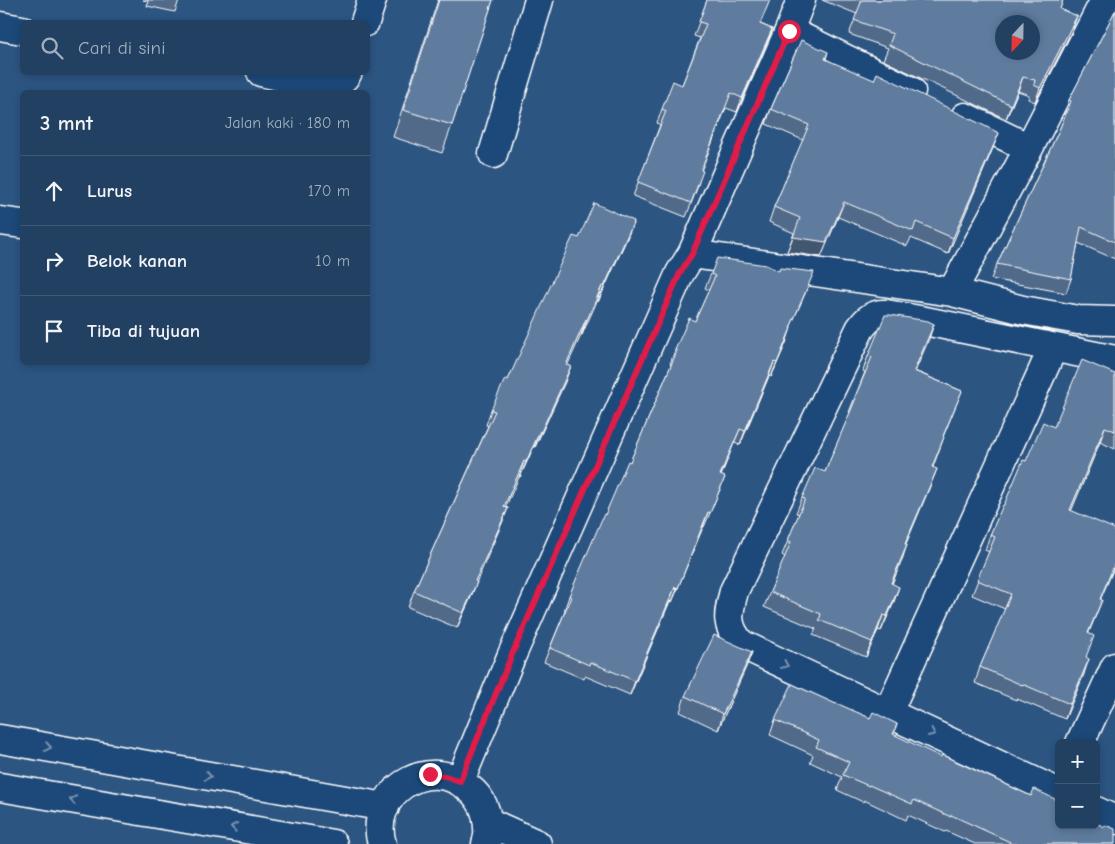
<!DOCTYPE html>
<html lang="id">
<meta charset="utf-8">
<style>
:root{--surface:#214062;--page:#2d4b6b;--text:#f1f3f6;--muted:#a2afbe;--line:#3e5977}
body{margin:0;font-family:"Comic Neue",sans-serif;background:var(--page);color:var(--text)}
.controls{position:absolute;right:15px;bottom:15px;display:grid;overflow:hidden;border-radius:8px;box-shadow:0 2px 8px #0003}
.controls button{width:45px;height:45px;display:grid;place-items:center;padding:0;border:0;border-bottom:1px solid var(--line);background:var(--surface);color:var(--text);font:25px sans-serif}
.compass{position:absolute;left:995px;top:15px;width:45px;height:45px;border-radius:50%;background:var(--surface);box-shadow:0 2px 8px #0003;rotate:202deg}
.stop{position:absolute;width:15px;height:15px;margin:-11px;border:4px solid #e11d48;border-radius:50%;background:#fff}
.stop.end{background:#e11d48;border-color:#fff;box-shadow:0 1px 5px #0008}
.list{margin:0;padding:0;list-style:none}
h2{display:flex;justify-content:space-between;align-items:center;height:65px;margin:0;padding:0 20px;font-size:21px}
h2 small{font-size:16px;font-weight:400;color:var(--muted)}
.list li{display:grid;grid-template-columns:32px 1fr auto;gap:15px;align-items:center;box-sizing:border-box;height:70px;padding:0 20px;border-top:1px solid var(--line)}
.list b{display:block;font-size:19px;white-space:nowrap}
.list em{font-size:16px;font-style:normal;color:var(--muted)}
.icon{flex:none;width:28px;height:28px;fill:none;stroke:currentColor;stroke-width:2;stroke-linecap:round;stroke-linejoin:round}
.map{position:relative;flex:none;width:1115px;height:844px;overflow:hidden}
.search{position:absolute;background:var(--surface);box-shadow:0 2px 8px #0003;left:20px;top:20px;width:350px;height:55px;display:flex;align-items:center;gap:12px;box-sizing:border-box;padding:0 18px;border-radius:8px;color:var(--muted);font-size:19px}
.panel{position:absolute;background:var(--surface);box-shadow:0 2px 8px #0003;left:20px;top:90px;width:350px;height:275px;border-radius:8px}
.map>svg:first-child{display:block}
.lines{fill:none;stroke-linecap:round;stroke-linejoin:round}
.street-casing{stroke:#fff;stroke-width:31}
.street{stroke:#1f4a7a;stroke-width:28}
.wall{fill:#516b89;stroke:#fff}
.shaded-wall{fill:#42576f;stroke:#fff}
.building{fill:#5e7c9f;stroke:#fff;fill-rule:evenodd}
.oneway{stroke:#7992af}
.route{stroke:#e11d48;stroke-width:6}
</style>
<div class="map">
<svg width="1115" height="844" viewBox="0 0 1115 844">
<rect width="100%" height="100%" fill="#2c5582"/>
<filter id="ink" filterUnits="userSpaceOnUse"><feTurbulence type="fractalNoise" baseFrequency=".02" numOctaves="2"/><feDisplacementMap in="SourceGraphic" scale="10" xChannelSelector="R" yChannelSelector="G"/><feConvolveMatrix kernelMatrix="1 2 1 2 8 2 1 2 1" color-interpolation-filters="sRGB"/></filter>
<g filter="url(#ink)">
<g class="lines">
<g class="street-casing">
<path id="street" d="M 365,22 L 372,0
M 0,26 L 22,30
M 789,31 L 911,91
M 261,72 C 279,76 323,88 340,81 C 343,79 346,76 348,72
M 965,117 L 1029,148
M 493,154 L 539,0
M 0,221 L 22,224
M 692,254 L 952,292 L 1023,310 L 1078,320 L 1115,321
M 952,292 L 1029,148 L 1105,0
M 888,712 L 1053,348
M 0,739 L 385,807
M 1080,743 L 1115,667
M 460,781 L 511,657 L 680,273 L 692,254 L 789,31 L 801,0
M 0,787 L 333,844
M 1059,793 L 741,644 C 725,625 728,614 734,591 L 860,329 C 867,319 874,313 886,314 L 925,321 L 1115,360
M 1096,811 L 1115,820
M 488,822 L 537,844
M 382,844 C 367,795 426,754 466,786 C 476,793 483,802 486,814 C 488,823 490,834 486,844"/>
</g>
<use href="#street" class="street"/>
</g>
<path class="wall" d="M 143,0 L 179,0 L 175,12 L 147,6 L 148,1 Z
M 438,0 L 493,0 L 452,125 L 442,153 L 393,137 Z
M 707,0 L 772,29 L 767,43 L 737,112 L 726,108 L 701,171 L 698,186 L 686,217 L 633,196 L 660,125 L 657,123 L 662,109 L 682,85 L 700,38 L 694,36 Z
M 822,0 L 1063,0 L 1060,9 L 1077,16 L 1072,30 L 1035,102 L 1028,99 L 1029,95 L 1018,91 L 1006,119 L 883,60 L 888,48 L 849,34 L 857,14 Z
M 1115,11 L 1115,259 L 1078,243 L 1071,279 L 1066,293 L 991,279 L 997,264 L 1060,128 L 1065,115 L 1064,115 L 1069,100 Z
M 828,52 L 826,59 L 993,148 L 948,254 L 911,238 L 907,246 L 838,217 L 821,257 L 787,252 L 794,233 L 769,222 L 774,207 L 803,140 L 766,124 L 771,109 Z
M 628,236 L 598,302 L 597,301 L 567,365 L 565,382 L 535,447 L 534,446 L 520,477 L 519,477 L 505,507 L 508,508 L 502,523 L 476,582 L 471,597 L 457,628 L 408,607 L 414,591 L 488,426 L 486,425 L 491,410 L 508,380 L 579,238 Z
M 711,274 L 808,287 L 790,328 L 786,343 L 771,377 L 769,376 L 740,445 L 734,443 L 721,476 L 725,477 L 719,492 L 704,527 L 703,527 L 672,602 L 670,601 L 630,695 L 585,676 L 584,679 L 544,662 L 565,611 L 564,611 L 569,596 L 605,515 L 630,462 L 671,365 L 670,364 L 675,350 L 695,321 L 709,290 L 705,288 Z
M 934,324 L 915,371 L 962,391 L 943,437 L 944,437 L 933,467 L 931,484 L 906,544 L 902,560 L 892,584 L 894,602 L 881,631 L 878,630 L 866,657 L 813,635 L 816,629 L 764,607 L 770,592 L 785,557 L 782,555 L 799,514 L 796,513 L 802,498 L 825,472 L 850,413 L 849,412 L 865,372 L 863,371 L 868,356 Z
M 1115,374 L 1115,449 L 1100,442 L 1071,511 L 1101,599 L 1096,615 L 1088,634 L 1084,674 L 1065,719 L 1017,699 L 1016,700 L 975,683 L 980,667 L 1005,609 L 972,595 L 989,552 L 985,550 L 990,535 L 1026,461 L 1054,427 Z
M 752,652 L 746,667 L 718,730 L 680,712 L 685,696 Z
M 836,704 L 870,718 L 897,724 L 893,734 L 1059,825 L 1115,844 L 975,844 L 946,831 L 945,832 L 908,815 L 906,820 L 864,800 L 863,802 L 837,790 L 842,777 L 810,762 L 813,755 L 770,735 L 775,720 Z"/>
<path class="shaded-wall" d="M 1077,16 L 1072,30 L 1035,102 L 1040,88 Z
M 772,29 L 767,43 L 737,112 L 742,98 Z
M 1023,77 L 1018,91 L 1006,119 L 1011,105 Z
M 999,133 L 993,148 L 948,254 L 953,238 Z
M 844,202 L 838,217 L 821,257 L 787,252 L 793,237 Z
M 634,221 L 628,236 L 598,302 L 604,287 Z
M 602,286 L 597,301 L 582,335 L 587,320 Z
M 586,319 L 581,335 L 561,380 L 566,365 Z
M 934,324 L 929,339 L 909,386 L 914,371 Z
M 791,328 L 786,343 L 771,377 L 777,363 Z
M 774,362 L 769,376 L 740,445 L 745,431 Z
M 571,366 L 565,382 L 535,447 L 541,432 Z
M 1105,427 L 1100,442 L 1065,526 L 1070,510 Z
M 740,429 L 734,443 L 715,490 L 720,475 Z
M 540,431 L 534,446 L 520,477 L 526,462 Z
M 524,461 L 519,477 L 499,522 L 504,507 Z
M 937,469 L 931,484 L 899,559 L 905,544 Z
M 508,508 L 502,523 L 470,597 L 475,581 Z
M 708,512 L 703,527 L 672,602 L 678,588 Z
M 907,545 L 902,560 L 886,598 L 891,583 Z
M 1115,563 L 1115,566 L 1094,614 L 1100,599 Z
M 477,582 L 471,597 L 457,628 L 463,613 Z
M 675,587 L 670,601 L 630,695 L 635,681 Z
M 899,587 L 894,602 L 881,631 L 887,616 Z
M 1102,600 L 1096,615 L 1082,649 L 1088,633 Z
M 883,615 L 878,630 L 866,657 L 872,642 Z
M 752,652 L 746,667 L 718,730 L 723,714 Z
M 1089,659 L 1084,674 L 1065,719 L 1070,704 Z"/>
<path class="building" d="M 439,0 L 493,0 L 452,125 L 403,110 Z
M 707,0 L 770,0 L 760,24 L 772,29 L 742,98 L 731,93 L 701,170 L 703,171 L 691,203 L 638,182 L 666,111 L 662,109 L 673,81 L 682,85 L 706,24 L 699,22 Z
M 862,0 L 1063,0 L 1060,9 L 1077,16 L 1040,88 L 1034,85 L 1035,80 L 1023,77 L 1011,105 L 889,45 L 893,34 L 854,20 ZM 1002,22 L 1032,22 L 1032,52 L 1002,52 Z
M 1115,11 L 1115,242 L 1081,227 L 1071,279 L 997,264 L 1060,128 L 1071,101 L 1069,100 Z
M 801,40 L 828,52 L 825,59 L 874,80 L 877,73 L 999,133 L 953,238 L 916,222 L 913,231 L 844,202 L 826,242 L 793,237 L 800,218 L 774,207 L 809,125 L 771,109 Z
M 594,203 L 634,221 L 604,287 L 602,286 L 587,320 L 586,319 L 566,365 L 571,366 L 541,432 L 540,431 L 526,462 L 524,461 L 504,507 L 508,508 L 475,581 L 477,582 L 463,613 L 414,591 L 495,411 L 491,410 L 505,379 L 508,380 L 573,236 L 579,238 Z
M 717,258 L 766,265 L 779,271 L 780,268 L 814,272 L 790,328 L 791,328 L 777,363 L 774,362 L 745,431 L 740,429 L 720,475 L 725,477 L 710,513 L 708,512 L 678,588 L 675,587 L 635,681 L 590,662 L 589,665 L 550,648 L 571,597 L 569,596 L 604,514 L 605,515 L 628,461 L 630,462 L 677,351 L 675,350 L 689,318 L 695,321 L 715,276 L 711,274 Z
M 885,315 L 890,315 L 928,321 L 934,324 L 914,371 L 962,391 L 943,436 L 944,437 L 932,467 L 937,469 L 905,544 L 907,545 L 891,583 L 899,587 L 887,616 L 883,615 L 872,642 L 819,620 L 821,614 L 770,592 L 791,542 L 788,540 L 805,499 L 802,498 L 815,468 L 825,472 L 856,398 L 855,397 L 872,357 L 868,356 Z
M 1082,360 L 1115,374 L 1115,431 L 1105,427 L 1070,510 L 1115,529 L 1115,563 L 1100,599 L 1102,600 L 1088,633 L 1094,636 L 1086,657 L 1089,659 L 1070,704 L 1022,684 L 1022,685 L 980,667 L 1011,594 L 977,580 L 995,537 L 990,535 L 1003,505 L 1004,505 L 1023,460 L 1026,461 L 1043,422 L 1054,427 Z
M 714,635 L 752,652 L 723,714 L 685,696 Z
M 792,684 L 836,704 L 836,703 L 870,718 L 873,712 L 897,724 L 893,734 L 941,757 L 942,755 L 1031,796 L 1034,789 L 1059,801 L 1059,825 L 1096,825 L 1096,823 L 1105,827 L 1105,825 L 1115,829 L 1115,844 L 1009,844 L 1010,842 L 951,815 L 951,817 L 914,800 L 912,804 L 869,785 L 869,786 L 843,775 L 849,762 L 816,747 L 819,740 L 775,720 Z"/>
<defs><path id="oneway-chevron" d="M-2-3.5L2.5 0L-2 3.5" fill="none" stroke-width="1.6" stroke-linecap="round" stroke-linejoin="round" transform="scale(1.25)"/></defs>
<g class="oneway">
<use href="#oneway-chevron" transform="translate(785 665) rotate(25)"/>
<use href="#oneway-chevron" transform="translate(932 733) rotate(25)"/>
<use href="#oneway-chevron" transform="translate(48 747) rotate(10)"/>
<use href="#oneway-chevron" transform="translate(208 776) rotate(10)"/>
<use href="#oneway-chevron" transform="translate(73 800) rotate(-170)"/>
<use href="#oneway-chevron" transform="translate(234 827) rotate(-170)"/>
</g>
</g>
<g class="lines" filter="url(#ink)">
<path class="route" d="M 430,774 L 445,776 L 460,781 L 511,657 L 680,273 L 692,254 L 789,31"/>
</g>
</svg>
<div class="controls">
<button>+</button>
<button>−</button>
</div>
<svg class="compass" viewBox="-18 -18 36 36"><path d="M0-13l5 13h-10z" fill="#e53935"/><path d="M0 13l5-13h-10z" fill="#a2afbe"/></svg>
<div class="stop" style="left:789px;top:31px"></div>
<div class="stop end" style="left:430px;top:774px"></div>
<div class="search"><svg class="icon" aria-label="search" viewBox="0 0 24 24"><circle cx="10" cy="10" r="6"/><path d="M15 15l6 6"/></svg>Cari di sini</div>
<section class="panel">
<h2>3 mnt<small>Jalan kaki · 180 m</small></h2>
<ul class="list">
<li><svg class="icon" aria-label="ahead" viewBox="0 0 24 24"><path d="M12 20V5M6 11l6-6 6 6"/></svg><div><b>Lurus</b></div><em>170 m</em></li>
<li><svg class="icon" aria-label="right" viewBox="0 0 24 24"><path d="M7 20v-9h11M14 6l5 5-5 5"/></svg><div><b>Belok kanan</b></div><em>10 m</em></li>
<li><svg class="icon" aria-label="arrive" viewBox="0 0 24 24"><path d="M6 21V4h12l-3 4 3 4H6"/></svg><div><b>Tiba di tujuan</b></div></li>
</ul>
</section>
</div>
